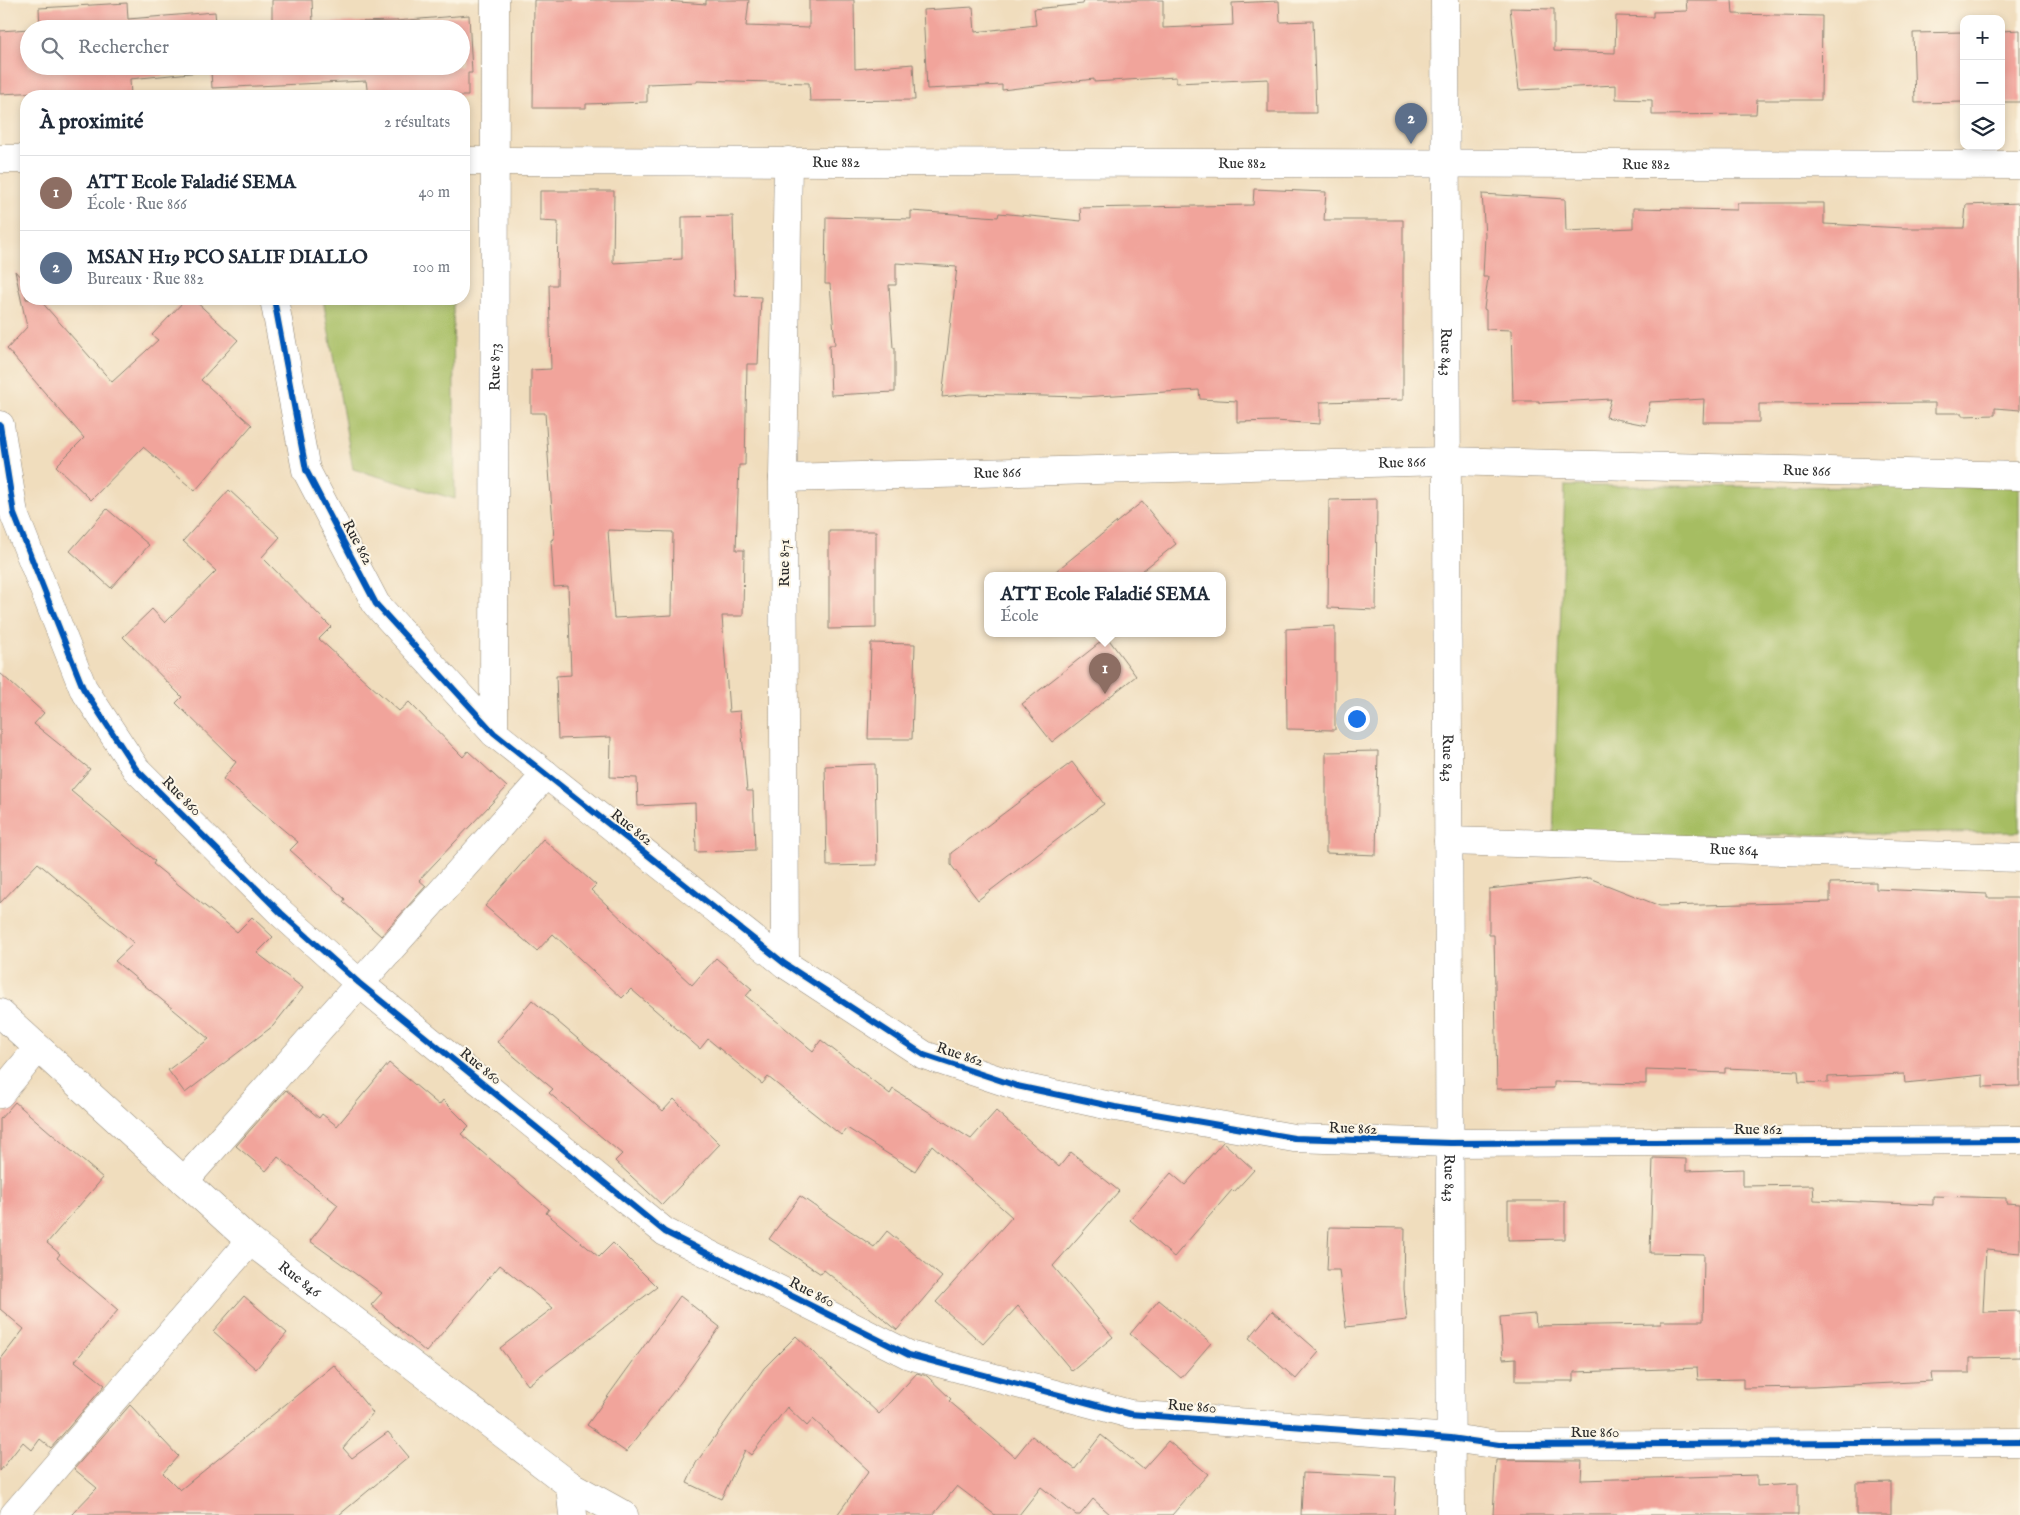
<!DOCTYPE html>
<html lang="fr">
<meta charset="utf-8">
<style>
:root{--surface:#fff;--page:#f6f6f7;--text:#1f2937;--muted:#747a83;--line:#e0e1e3;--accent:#ea580c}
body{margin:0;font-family:"IM FELL English",serif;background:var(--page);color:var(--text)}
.controls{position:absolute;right:15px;top:15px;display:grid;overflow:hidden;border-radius:10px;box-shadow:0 2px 8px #0003}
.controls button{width:45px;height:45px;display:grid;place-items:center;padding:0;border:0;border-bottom:1px solid var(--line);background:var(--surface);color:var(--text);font:25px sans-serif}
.you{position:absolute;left:1356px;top:718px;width:18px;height:18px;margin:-12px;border:4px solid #fff;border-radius:50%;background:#1a73e8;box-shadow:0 0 0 8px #1a73e833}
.badge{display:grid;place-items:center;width:32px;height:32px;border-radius:50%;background:var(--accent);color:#fff;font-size:16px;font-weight:700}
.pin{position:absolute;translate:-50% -41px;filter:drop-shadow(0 1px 2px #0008)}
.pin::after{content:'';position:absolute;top:26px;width:18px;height:15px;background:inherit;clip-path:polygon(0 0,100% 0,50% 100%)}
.popup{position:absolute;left:984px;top:572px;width:242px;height:65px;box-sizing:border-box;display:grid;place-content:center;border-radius:10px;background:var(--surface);filter:drop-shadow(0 1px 4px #0005);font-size:16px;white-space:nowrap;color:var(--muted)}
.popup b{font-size:19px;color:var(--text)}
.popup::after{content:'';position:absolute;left:50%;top:100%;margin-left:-10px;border:10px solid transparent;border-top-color:var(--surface)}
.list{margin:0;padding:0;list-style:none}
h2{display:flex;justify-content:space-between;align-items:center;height:65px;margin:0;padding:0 20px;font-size:21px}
h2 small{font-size:16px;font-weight:400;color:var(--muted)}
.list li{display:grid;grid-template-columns:32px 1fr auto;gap:15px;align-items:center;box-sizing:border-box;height:75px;padding:0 20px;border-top:1px solid var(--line)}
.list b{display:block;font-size:19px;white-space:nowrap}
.list p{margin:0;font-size:16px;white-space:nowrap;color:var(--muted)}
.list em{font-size:16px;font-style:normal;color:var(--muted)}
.icon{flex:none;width:28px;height:28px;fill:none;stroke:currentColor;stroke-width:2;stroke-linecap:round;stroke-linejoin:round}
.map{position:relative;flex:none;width:2020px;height:1515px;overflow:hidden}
.search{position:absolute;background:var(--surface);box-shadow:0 2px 8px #0003;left:20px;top:20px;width:450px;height:55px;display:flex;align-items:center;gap:12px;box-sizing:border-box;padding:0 18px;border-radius:28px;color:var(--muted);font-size:19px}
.panel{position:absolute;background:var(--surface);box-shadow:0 2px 8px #0003;left:20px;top:90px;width:450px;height:215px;border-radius:20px}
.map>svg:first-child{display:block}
.green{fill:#a6bd62;stroke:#687446}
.building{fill:#f1a49b;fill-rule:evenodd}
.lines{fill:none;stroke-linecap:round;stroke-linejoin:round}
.minor-casing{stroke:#8e8474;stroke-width:29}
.minor{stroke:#fff;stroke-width:28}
.cycleway-casing{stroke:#fcf5e5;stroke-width:9}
.cycleway{stroke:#0057b8;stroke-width:6}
.labels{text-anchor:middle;stroke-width:4;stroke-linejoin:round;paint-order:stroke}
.street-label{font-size:15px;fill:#2b2b2b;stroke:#fcf5e5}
</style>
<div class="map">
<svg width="2020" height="1515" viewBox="0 0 2020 1515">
<rect width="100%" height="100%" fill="#fcf5e5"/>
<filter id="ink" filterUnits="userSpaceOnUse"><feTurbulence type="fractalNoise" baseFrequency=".02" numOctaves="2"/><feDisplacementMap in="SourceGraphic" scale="10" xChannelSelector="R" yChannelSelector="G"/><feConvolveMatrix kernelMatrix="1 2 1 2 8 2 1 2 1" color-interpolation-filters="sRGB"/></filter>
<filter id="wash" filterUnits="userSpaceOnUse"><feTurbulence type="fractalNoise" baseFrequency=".0096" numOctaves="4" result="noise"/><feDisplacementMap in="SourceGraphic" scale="20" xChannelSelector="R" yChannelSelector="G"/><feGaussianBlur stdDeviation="1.12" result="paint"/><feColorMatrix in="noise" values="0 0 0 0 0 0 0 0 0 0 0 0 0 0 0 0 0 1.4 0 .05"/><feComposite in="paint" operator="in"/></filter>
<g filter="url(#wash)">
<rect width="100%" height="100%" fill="#f0ddbd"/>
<path class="green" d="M 323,299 L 453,299 L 455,499 L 353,469 Z
M 1565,486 L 2019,487 L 2020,832 L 1553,838 Z"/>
<g id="blocks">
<path class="building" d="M 272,0 L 312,0 L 313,23 L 396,21 L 469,15 L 472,73 L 468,73 L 468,96 L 368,96 L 366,81 L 212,88 L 211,71 L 130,79 L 131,96 L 43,96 L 42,92 L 0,94 L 0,31 L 29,29 L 29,66 L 461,66 L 461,29 L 33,29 L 40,28 L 39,8 L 127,3 L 128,19 L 215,12 L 216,23 L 272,20 Z
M 534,0 L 652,0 L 706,4 L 706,0 L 749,0 L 746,26 L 809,28 L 809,0 L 854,0 L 855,69 L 913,64 L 915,100 L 810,101 L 809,83 L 697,80 L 697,82 L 647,84 L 647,102 L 586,104 L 586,108 L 533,108 Z
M 1084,0 L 1163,0 L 1163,28 L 1233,25 L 1232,3 L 1279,1 L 1280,22 L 1313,21 L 1316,113 L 1268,113 L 1268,79 L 1176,83 L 1176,77 L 1094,82 L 1094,79 L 1002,90 L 1002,85 L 927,89 L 923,10 L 973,7 L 975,32 L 1036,25 L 1034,9 L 1083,4 Z
M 1686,0 L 1732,0 L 1733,14 L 1822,16 L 1821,100 L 1757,100 L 1756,114 L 1652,115 L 1652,100 L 1616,99 L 1616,85 L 1519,90 L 1510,8 L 1554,9 L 1554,51 L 1615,53 L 1616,16 L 1653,17 L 1653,12 L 1687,11 Z
M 2020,30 L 2020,102 L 2001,102 L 2001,31 Z
M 1964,32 L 1964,102 L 1915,103 L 1913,33 Z
M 1254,189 L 1326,192 L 1324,220 L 1403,220 L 1403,400 L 1320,402 L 1320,424 L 1275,421 L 1237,422 L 1237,401 L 1200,399 L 1199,390 L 1081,397 L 970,394 L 942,397 L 957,267 L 896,263 L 896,285 L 889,285 L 893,348 L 895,348 L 895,392 L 831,395 L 829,345 L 835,345 L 830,284 L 825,284 L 826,217 L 911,219 L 911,211 L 998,217 L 999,213 L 1081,221 L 1080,208 L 1253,205 Z
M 540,191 L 614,191 L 613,263 L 682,259 L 682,217 L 733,216 L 735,296 L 761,297 L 758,364 L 747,364 L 745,465 L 739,465 L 736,550 L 744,550 L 743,616 L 722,616 L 729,712 L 740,711 L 747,791 L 753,791 L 755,850 L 696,852 L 695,803 L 638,806 L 637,778 L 610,777 L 611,737 L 558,739 L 556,676 L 571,675 L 568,586 L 554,587 L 551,540 L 554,539 L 545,413 L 531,413 L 531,370 L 551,369 L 549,285 L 557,285 L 558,222 L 540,221 ZM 608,530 L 673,532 L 672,615 L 614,618 Z
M 1482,194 L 1565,199 L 1566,231 L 1633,228 L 1633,208 L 1737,210 L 1737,203 L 1824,203 L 1824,224 L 1904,228 L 1964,228 L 1966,205 L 2020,203 L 2020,410 L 1995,408 L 1995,415 L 1962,416 L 1962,413 L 1935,413 L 1935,403 L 1759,404 L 1759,422 L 1703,422 L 1704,399 L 1650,402 L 1646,425 L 1606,417 L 1611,399 L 1539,403 L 1539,401 L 1513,401 L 1511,330 L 1486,329 L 1486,310 L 1484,309 L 1488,277 L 1483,277 L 1485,235 Z
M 15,271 L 26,284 L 26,299 L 39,299 L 112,382 L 158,340 L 152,335 L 186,299 L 193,299 L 238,340 L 201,380 L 252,425 L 195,491 L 143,447 L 91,500 L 56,466 L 84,438 L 7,349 L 27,327 Z
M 229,490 L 280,537 L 262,557 L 331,627 L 319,639 L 399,711 L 409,702 L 463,757 L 468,751 L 507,787 L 419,880 L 426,886 L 381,936 L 343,902 L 345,899 L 290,850 L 298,842 L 223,779 L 236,762 L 176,703 L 182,697 L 123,637 L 152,609 L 165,623 L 216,571 L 183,541 Z
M 1377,499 L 1376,610 L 1328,608 L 1329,500 Z
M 1142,502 L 1176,544 L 1137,575 L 1051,575 Z
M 107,509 L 149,545 L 111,588 L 70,551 Z
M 829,531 L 876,531 L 876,628 L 829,629 Z
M 1335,626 L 1335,730 L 1287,729 L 1286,629 Z
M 1107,637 L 1136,676 L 1052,742 L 1022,704 Z
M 871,643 L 915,644 L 912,739 L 868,739 Z
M 0,673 L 44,713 L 34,724 L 90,769 L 71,791 L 155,861 L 153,864 L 237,932 L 252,917 L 273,937 L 257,953 L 303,988 L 273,1026 L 185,1093 L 168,1070 L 209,1039 L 115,961 L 134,943 L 38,863 L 0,903 Z
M 1378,751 L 1376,855 L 1326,853 L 1326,752 Z
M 1072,762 L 1104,804 L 978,900 L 951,865 L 951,853 Z
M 875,764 L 877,865 L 827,866 L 825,766 Z
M 543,839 L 596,885 L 591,890 L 692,985 L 716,958 L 752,989 L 746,996 L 813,1051 L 821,1040 L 890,1094 L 893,1089 L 971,1139 L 996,1111 L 1059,1167 L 1071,1152 L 1119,1191 L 1053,1266 L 1113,1337 L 1072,1371 L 1018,1306 L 983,1344 L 936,1302 L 1012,1217 L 932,1145 L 915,1171 L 847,1128 L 841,1135 L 768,1077 L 762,1084 L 708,1039 L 700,1049 L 631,989 L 622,998 L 553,934 L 537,951 L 485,906 Z
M 1589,878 L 1660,906 L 1830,902 L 1830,883 L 1876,882 L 1876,889 L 1987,894 L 1987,898 L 2020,898 L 2020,1086 L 1983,1087 L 1983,1075 L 1905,1083 L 1904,1074 L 1828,1077 L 1828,1083 L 1799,1082 L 1798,1071 L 1725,1068 L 1725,1073 L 1646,1070 L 1646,1084 L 1554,1082 L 1554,1088 L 1497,1089 L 1494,935 L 1489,935 L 1489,889 Z
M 532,1000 L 663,1111 L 674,1099 L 720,1144 L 662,1205 L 615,1161 L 622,1154 L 549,1093 L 553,1089 L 497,1042 Z
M 389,1063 L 439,1105 L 443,1100 L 469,1126 L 461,1134 L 549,1209 L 546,1213 L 599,1257 L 613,1243 L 657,1287 L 528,1385 L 500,1348 L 553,1308 L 500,1265 L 426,1352 L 371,1305 L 382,1293 L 310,1241 L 338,1205 L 278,1157 L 266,1171 L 236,1146 L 286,1090 L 319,1118 L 322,1114 L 337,1126 Z
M 15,1102 L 103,1178 L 47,1243 L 60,1254 L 57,1258 L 118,1310 L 75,1361 L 105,1385 L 51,1448 L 40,1439 L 32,1450 L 23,1442 L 0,1471 L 0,1360 L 24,1329 L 0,1309 L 0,1119 Z
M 1223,1142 L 1254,1170 L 1234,1192 L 1232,1190 L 1174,1257 L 1130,1220 L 1171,1173 L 1185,1185 Z
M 1653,1158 L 1686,1159 L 1686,1171 L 1743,1169 L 1743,1186 L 1813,1185 L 1814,1200 L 1933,1205 L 1933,1196 L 2006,1198 L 2006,1203 L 2020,1204 L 2020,1253 L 1986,1250 L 1983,1312 L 2020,1311 L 2020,1357 L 1970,1358 L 1970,1373 L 1931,1373 L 1932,1381 L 1813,1387 L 1743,1388 L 1743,1379 L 1698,1380 L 1697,1368 L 1574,1372 L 1574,1381 L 1516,1381 L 1516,1358 L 1503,1359 L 1500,1317 L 1535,1314 L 1536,1326 L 1661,1324 L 1661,1321 L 1703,1321 L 1704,1254 L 1650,1253 Z
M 800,1196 L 874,1247 L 887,1231 L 942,1277 L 897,1330 L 824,1270 L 821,1274 L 769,1239 Z
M 1508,1201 L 1565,1201 L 1565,1239 L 1508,1240 Z
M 1329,1227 L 1405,1228 L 1404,1289 L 1407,1320 L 1346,1327 L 1339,1270 L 1327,1270 Z
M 244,1296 L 287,1333 L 256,1369 L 213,1331 Z
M 680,1296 L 720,1327 L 680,1383 L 626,1452 L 587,1425 Z
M 1159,1300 L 1211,1343 L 1181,1378 L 1130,1334 Z
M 1272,1311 L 1319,1352 L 1296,1379 L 1249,1338 Z
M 796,1336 L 879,1414 L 917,1373 L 927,1376 L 951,1399 L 949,1401 L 1015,1457 L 1032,1436 L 1075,1469 L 1101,1435 L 1143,1469 L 1168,1441 L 1208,1474 L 1172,1515 L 1111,1515 L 1093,1499 L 1080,1515 L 1076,1515 L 1041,1487 L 1019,1515 L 995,1515 L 957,1486 L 933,1515 L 837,1515 L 869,1471 L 813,1419 L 807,1426 L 787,1407 L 751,1455 L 745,1450 L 721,1499 L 687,1483 L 696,1463 L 764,1368 Z
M 334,1365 L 373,1413 L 343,1448 L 352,1458 L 388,1432 L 409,1457 L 339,1515 L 71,1515 L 97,1488 L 74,1469 L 130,1405 L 178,1456 L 163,1473 L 180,1490 Z
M 1496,1460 L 1582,1461 L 1581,1480 L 1757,1475 L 1757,1486 L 1798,1484 L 1798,1515 L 1493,1515 Z
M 1303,1473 L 1396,1477 L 1394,1515 L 1301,1515 Z
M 1891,1482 L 1891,1515 L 1856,1515 L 1856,1483 Z"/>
</g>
</g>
<g filter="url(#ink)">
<use href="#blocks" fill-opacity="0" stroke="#8e8474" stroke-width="1"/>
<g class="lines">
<g class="minor-casing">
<g id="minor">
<path id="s1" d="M 1445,0 L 1451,1515"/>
<path d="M 0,159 L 26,159"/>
<path id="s2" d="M 464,161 L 2020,165"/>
<path d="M 274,299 L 306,470 L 376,604 L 494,733 L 785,964 L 924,1055 L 1017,1086 L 1115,1107 L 1294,1138 L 1450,1143 L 2020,1140"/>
<path d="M 0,425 L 14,514 L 83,688 L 136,769 L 281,913 L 359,983 L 665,1232 L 909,1355 L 1130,1414 L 1451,1438 L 1499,1445 L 2020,1442"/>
<path id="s3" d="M 783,478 L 1446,461 L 2020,476"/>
<path id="s4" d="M 494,733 L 495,0"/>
<path id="s5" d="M 1448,841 L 2020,858"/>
<path d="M 785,964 L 783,478 L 788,161"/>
<path id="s6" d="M 0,1013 L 250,1241 L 570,1485 L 624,1515"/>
<path d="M 0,1094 L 38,1048"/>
<path d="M 184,1181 L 546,774"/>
<path d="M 570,1485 L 573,1515"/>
<path d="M 14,1515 L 250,1241"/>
</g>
</g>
<use href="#minor" class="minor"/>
<g class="cycleway-casing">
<path id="cycleway" d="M 274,299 L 306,470 L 376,604 L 494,733 L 785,964 L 924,1055 L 1017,1086 L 1115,1107 L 1294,1138 L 1450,1143 L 2020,1140
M 0,425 L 14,514 L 83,688 L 136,769 L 281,913 L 359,983 L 665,1232 L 909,1355 L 1130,1414 L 1451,1438 L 1499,1445 L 2020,1442"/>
</g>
<use href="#cycleway" class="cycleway"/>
</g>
</g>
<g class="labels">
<g class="street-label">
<text dy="5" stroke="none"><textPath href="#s2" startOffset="372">Rue 882</textPath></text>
<text dy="5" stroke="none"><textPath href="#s2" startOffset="778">Rue 882</textPath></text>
<text dy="5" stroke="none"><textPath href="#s2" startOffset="1182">Rue 882</textPath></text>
<text dy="5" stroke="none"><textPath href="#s1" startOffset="352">Rue 843</textPath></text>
<text dy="5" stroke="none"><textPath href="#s4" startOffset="366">Rue 873</textPath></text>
<text dy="5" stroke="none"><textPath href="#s3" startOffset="619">Rue 866</textPath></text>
<text dy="5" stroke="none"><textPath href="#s3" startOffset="1024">Rue 866</textPath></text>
<text dy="5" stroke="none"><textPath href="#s3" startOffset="214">Rue 866</textPath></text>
<text transform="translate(358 542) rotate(62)" y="5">Rue 862</text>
<text transform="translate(784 563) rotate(-90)" y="5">Rue 871</text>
<text dy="5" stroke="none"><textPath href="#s1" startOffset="758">Rue 843</textPath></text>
<text transform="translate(182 796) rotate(45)" y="5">Rue 860</text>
<text transform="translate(632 827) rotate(38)" y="5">Rue 862</text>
<text dy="5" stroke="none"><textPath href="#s5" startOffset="286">Rue 864</textPath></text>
<text transform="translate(960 1054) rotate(18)" y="5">Rue 862</text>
<text transform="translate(481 1066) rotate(39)" y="5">Rue 860</text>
<text transform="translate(1353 1128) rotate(2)" y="5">Rue 862</text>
<text x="1758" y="1134">Rue 862</text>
<text dy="5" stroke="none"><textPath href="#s1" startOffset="1178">Rue 843</textPath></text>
<text dy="5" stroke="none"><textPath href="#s6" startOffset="401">Rue 846</textPath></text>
<text transform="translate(812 1292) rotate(27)" y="5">Rue 860</text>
<text transform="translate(1192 1406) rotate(4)" y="5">Rue 860</text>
<text x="1595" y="1437">Rue 860</text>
</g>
</g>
</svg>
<div class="controls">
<button>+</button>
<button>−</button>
<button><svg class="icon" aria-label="layers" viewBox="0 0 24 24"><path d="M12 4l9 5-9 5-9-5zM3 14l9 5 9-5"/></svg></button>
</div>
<div class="you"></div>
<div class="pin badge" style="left:1105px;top:694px;background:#8d6e63">1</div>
<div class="popup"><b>ATT Ecole Faladié SEMA</b>École</div>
<div class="pin badge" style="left:1411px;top:144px;background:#5c6f8a">2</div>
<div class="search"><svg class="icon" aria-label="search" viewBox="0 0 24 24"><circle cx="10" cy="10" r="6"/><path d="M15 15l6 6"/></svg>Rechercher</div>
<section class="panel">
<h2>À proximité<small>2 résultats</small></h2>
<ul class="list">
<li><span class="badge" style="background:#8d6e63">1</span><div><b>ATT Ecole Faladié SEMA</b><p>École · Rue 866</p></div><em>40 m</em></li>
<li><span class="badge" style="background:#5c6f8a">2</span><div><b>MSAN H19 PCO SALIF DIALLO</b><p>Bureaux · Rue 882</p></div><em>100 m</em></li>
</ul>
</section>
</div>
